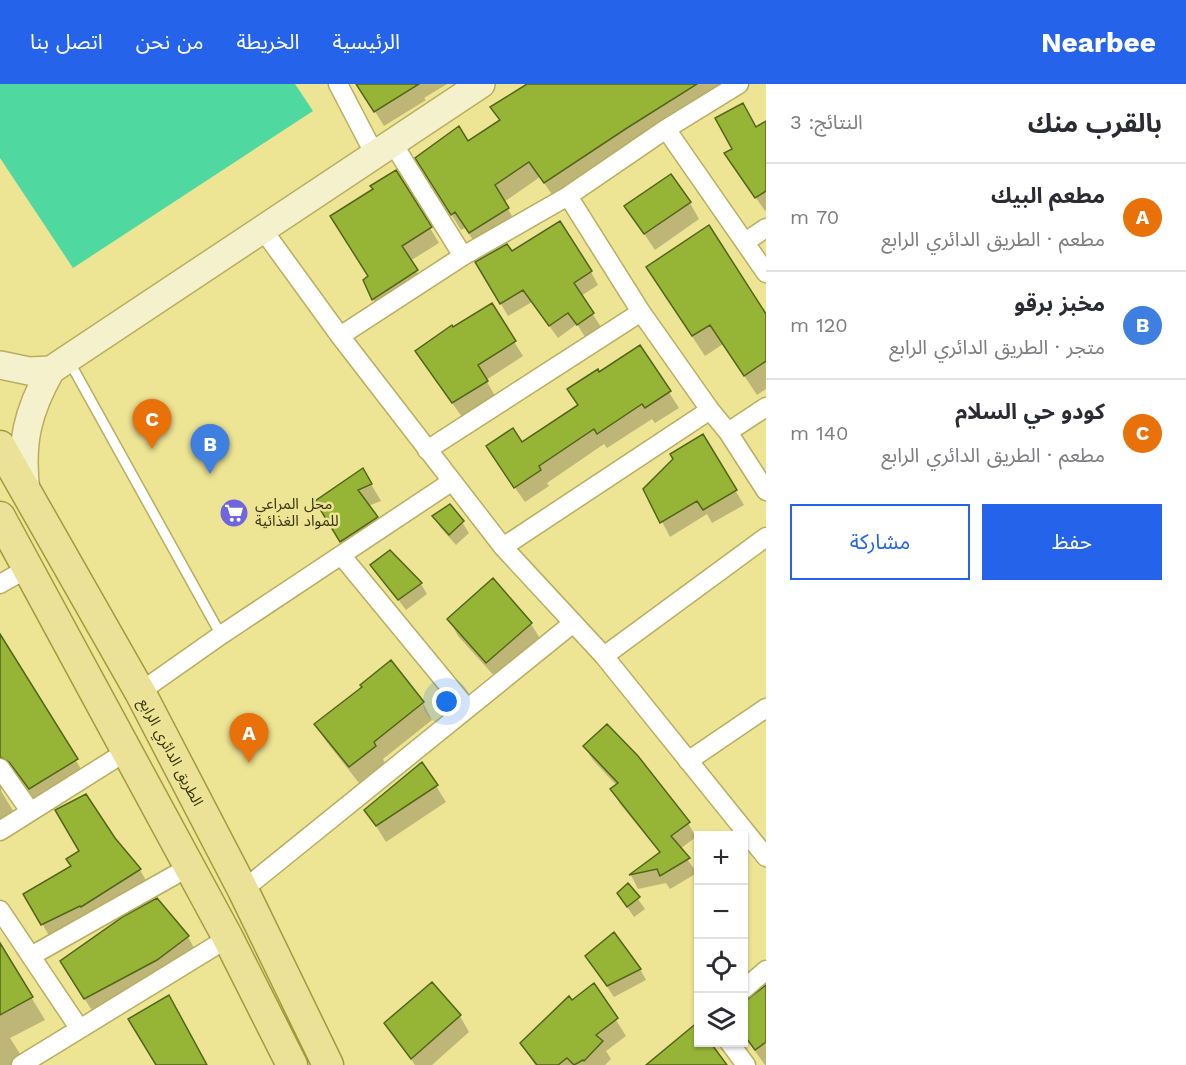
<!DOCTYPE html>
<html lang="ar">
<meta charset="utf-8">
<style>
:root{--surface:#fff;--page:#f2f2f3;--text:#2b2b33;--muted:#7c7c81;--line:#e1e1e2;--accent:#2563eb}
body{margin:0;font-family:"Work Sans","Noto Sans Arabic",sans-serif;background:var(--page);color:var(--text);direction:rtl}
.controls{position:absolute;right:18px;bottom:18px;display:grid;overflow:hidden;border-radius:0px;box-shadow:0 2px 4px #0004}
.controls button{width:54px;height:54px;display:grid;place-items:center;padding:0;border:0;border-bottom:2px solid var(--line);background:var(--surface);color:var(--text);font:30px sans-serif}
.you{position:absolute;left:447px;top:618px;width:21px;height:21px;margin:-15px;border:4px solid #fff;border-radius:50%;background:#1a73e8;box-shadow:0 0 0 9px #1a73e833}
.badge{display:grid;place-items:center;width:39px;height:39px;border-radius:50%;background:var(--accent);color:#fff;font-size:20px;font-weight:700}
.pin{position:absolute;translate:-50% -50px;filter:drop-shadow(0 2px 3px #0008)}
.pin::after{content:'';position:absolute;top:32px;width:21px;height:18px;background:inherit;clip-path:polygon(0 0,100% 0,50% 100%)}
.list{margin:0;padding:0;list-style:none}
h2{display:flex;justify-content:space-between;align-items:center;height:78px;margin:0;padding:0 24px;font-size:26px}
h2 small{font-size:20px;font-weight:400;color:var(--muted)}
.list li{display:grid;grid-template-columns:39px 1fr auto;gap:18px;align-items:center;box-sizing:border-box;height:108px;padding:0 24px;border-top:2px solid var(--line)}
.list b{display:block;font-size:22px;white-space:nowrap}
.list p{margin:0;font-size:20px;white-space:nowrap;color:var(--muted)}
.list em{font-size:20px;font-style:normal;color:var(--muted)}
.actions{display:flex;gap:12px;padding:18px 24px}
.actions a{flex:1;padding:14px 0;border:2px solid var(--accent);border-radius:0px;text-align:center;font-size:21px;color:var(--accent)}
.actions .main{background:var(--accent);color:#fff}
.icon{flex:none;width:33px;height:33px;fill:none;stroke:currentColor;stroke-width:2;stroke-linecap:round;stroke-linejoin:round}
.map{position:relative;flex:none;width:766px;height:981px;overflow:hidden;direction:ltr}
header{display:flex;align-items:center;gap:36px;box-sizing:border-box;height:84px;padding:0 30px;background:var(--accent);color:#fff}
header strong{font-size:28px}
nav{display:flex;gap:33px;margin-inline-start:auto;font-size:21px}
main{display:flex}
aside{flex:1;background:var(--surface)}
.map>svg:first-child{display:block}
.green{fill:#4fd9a0}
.shadow{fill:#0003}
.building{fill:#96b537;stroke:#53651b;stroke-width:1.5}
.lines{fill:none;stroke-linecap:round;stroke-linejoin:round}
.lane-casing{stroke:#b8ae60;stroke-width:12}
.street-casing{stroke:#b8ae60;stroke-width:21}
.secondary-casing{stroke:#b8ae60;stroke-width:30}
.primary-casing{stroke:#a4993d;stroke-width:33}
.lane{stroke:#fff;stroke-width:9}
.street{stroke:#fff;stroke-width:18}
.secondary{stroke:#f5f1cc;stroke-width:27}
.primary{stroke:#ebe298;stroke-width:30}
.labels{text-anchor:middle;stroke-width:5;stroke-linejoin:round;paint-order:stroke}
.poi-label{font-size:15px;fill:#383413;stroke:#ede494;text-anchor:start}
.street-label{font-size:15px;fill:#383413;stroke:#ede494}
</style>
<header>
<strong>Nearbee</strong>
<nav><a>الرئيسية</a><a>الخريطة</a><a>من نحن</a><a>اتصل بنا</a></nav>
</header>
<main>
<aside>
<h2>بالقرب منك<small>النتائج: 3</small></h2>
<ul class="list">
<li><span class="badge" style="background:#e8710a">A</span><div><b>مطعم البيك</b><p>مطعم · الطريق الدائري الرابع</p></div><em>70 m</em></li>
<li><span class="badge" style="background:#3f7fe0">B</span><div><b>مخبز برقو</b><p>متجر · الطريق الدائري الرابع</p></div><em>120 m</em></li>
<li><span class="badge" style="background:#e8710a">C</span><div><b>كودو حي السلام</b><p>مطعم · الطريق الدائري الرابع</p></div><em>140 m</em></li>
</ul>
<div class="actions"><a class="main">حفظ</a><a>مشاركة</a></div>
</aside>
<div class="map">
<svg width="766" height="981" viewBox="0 0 766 981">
<rect width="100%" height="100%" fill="#ede494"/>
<path class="green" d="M 0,0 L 295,0 L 313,27 L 73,184 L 0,74 Z"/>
<path class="shadow" d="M 358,0 L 447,0 L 424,14 L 426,16 L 384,42 Z
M 528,0 L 729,0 L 555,115 L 540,93 L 504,118 L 517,141 L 479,165 L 465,144 L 461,146 L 427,91 L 468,59 L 500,37 L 492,23 Z
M 766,39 L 766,126 L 765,127 L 726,70 L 734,65 L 756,45 Z
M 374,106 L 430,144 L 439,159 L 410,177 L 425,202 L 382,230 L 373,215 L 369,193 Z
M 690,119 L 699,135 L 655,166 L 626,123 Z
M 477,179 L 591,188 L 598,201 L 581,212 L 601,243 L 585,253 L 577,240 L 558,254 L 532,218 L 508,232 Z
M 660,204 L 766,232 L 766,305 L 757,311 L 723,260 L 705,272 Z
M 491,221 L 523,272 L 486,296 L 495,312 L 462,333 L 426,282 L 453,245 Z
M 640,263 L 679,324 L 655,339 L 652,335 L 607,364 L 604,360 L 547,399 L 549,402 L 525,418 L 497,378 L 579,322 L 599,290 Z
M 703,352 L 744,421 L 712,439 L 707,430 L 670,453 L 645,405 Z
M 371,400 L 381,417 L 368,422 L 386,451 L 351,474 L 317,418 Z
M 434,432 L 462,438 L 469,449 L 456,461 L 440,443 Z
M 390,468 L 421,500 L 427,510 L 406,526 L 372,481 Z
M 449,535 L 531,540 L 541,556 L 497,595 L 458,552 Z
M 0,553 L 89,698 L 42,726 L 23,699 L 18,695 L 7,696 L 2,702 L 1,707 L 21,740 L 0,753 Z
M 390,579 L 423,619 L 432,636 L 383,675 L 385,679 L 359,699 L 326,657 L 316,641 L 363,604 Z
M 584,662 L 688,739 L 696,753 L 680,765 L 697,789 L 670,805 L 666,799 L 638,805 L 631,791 L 660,769 L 620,720 L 612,705 L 617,702 L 593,676 Z
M 436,702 L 446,718 L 386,758 L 366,726 Z
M 114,755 L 140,786 L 148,800 L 51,855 L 25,810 L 73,783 Z
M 628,801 L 645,825 L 634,833 L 625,820 Z
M 188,853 L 197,869 L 95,931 L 71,894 Z
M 0,862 L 45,936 L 10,954 L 27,981 L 0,981 Z
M 587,873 L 640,885 L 646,896 L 614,913 Z
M 594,901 L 626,952 L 606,967 L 611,975 L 605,981 L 535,981 L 521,959 Z
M 766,903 L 766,981 L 765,981 L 744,952 L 744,920 Z
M 460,932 L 469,948 L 432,981 L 415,981 L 386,939 Z"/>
<path class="building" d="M 356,0 L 419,0 L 374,28 Z
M 527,0 L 697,0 L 627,44 L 544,99 L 529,78 L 495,101 L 509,124 L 469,149 L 455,128 L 451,131 L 415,74 L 459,42 L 468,57 L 500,36 L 490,23 Z
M 743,19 L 756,43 L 766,37 L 766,107 L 755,114 L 724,69 L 732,65 L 715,34 Z
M 396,86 L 432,143 L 402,162 L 418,186 L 372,216 L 363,196 L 368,192 L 330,132 L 373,105 L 370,102 Z
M 671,90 L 691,118 L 644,150 L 624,122 Z
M 560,137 L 592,187 L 574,199 L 594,229 L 577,241 L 568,229 L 549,242 L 523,206 L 500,220 L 475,178 L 507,160 L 512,167 Z
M 709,141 L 766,230 L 766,277 L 744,292 L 710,241 L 692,252 L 646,183 Z
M 492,219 L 516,257 L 478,281 L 488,297 L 452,319 L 415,267 L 452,241 L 453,243 Z
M 640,261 L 671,307 L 645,324 L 642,320 L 597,350 L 594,345 L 539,382 L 541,386 L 514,404 L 486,362 L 513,344 L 522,358 L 578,321 L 567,305 L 598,285 L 599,288 Z
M 703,350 L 737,406 L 703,426 L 697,417 L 660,439 L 643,405 L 673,375 L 670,370 Z
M 363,384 L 372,400 L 358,406 L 378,433 L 340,458 L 315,417 Z
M 450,420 L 464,437 L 449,451 L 432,432 Z
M 390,466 L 422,499 L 398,516 L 370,481 Z
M 493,494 L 532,539 L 486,579 L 447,535 Z
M 0,550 L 78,675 L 29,705 L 9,678 L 0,673 Z
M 391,576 L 424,618 L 374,658 L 376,662 L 349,683 L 314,640 L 362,603 L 360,601 Z
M 607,640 L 638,672 L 690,738 L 671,752 L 690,774 L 660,792 L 657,785 L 629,791 L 660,768 L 610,705 L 618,699 L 583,662 Z
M 422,678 L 438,701 L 376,742 L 364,726 Z
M 86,710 L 115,754 L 141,785 L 81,823 L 80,822 L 41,841 L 23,810 L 71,782 L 66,775 L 79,767 L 55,726 Z
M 628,799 L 640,813 L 627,823 L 617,809 Z
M 157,814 L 189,852 L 157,876 L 84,915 L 60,877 L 124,832 Z
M 614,848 L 641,885 L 607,902 L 585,872 Z
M 0,859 L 33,913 L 0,931 Z
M 432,898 L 461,931 L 411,975 L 384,939 Z
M 594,899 L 618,934 L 596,951 L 603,957 L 584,977 L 583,976 L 574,981 L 567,974 L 558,981 L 537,981 L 520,959 L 569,912 L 572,916 Z
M 766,901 L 766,958 L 755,966 L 744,951 L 744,918 Z
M 169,911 L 207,981 L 156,981 L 128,935 Z
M 699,937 L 699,958 L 710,958 L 727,981 L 646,981 Z"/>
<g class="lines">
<g class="lane-casing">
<path id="lane" d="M 69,277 L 221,551"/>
</g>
<g class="street-casing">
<path id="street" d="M 338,0 L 375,71
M 666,45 L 766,189
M 392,58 L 463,172
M 568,112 L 641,228 L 710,326 L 728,348 L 766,407
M 263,146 L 340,252 L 503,463 L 604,572 L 766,773
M 745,158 L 766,144
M 340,252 L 463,172 L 568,112 L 666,45 L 739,0
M 728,348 L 766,323
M 427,366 L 641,228
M 503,463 L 710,326
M 341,471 L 467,624
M 0,500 L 28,484
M 604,572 L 766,453
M 140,608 L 221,551 L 451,398
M 688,677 L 766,624
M 0,684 L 30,727
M 0,747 L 127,667
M 243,806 L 572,540
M 0,826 L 79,944
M 31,872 L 189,783
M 744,905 L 766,886
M 729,958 L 746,981
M 21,981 L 228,854"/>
</g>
<g class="secondary-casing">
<path id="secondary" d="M 0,281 L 29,287 L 51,286
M 26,408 C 20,360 27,328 51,286 L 481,0"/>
</g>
<g class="primary-casing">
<path id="primary" d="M 0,362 L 140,608 L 243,806 L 328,981
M 0,433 L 228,854 L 292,981"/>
</g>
<use href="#lane" class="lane"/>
<use href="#street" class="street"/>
<use href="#secondary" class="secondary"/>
<use href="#primary" class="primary"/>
</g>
<defs>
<g id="supermarket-disc" transform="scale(1.5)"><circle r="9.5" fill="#6e65df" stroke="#ede494"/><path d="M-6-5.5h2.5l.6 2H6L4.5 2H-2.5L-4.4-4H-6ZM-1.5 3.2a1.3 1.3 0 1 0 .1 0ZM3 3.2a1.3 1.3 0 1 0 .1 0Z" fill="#fff"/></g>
</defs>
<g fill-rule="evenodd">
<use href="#supermarket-disc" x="234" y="429"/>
</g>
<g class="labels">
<g class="poi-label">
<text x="255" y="425">محل المراعي<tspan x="255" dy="17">للمواد الغذائية</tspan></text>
</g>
<g class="street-label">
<text transform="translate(171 668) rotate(62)" y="5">الطريق الدائري الرابع</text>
</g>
</g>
</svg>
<div class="controls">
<button>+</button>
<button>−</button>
<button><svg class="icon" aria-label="locate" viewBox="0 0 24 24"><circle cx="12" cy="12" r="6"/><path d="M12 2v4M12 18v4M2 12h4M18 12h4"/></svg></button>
<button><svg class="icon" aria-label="layers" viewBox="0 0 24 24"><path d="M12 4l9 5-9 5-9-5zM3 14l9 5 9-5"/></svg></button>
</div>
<div class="you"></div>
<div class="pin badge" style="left:249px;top:679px;background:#e8710a">A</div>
<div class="pin badge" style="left:210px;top:390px;background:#3f7fe0">B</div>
<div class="pin badge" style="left:152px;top:365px;background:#e8710a">C</div>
</div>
</main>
